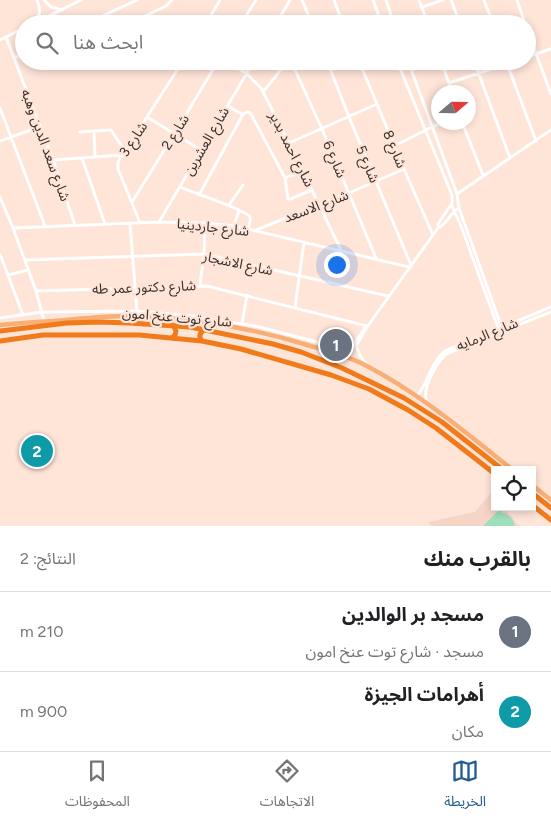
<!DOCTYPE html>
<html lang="ar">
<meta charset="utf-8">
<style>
:root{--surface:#fff;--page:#f2f2f2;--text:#202124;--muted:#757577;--line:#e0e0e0;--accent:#235b93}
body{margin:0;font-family:Figtree,"Noto Sans Arabic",sans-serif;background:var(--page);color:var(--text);direction:rtl}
.controls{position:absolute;right:15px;bottom:15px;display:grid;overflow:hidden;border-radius:0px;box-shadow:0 2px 8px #0003}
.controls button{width:45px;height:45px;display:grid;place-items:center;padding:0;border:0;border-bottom:1px solid var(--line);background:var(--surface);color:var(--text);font:25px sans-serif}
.compass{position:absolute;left:431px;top:85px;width:45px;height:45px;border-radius:50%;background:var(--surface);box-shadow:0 2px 8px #0003;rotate:70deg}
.you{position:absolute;left:336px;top:264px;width:18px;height:18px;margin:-12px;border:4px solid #fff;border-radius:50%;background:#1a73e8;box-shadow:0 0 0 8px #1a73e833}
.badge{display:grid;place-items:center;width:32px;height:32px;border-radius:50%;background:var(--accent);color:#fff;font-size:16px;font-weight:700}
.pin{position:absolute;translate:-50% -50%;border:2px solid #fff;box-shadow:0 1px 5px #0006}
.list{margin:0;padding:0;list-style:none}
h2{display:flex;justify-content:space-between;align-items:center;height:65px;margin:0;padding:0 20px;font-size:21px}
h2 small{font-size:16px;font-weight:400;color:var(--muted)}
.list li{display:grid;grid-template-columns:32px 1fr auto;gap:15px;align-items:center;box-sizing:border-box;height:80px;padding:0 20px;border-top:1px solid var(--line)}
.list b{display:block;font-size:19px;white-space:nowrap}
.list p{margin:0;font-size:16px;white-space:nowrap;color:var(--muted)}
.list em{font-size:16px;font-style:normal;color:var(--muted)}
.icon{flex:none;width:28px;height:28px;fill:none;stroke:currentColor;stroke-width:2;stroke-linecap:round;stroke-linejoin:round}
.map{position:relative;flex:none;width:551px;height:526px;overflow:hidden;direction:ltr}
.search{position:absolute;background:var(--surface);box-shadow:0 2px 8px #0003;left:15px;right:15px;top:15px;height:55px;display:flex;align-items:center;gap:12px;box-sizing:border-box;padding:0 18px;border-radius:28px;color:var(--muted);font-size:19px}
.sheet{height:225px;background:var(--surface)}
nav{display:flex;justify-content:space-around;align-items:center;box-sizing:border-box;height:70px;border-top:1px solid var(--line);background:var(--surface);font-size:14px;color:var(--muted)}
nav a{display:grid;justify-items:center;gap:2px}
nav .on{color:var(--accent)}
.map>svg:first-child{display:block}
.built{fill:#f7d5c6}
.green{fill:#9edfbc}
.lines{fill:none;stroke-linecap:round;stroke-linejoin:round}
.minor{stroke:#fff;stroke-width:3}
.major{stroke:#f7af76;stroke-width:4.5}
.highway{stroke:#f17a1b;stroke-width:5}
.labels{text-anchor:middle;stroke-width:4.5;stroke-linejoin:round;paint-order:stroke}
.street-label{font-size:14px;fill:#3b312c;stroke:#ffe4d8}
</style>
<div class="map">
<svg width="551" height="526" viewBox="0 0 551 526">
<rect width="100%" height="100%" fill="#ffe4d8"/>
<path class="built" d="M 495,488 L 495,497 L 493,500 L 495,501 L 495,507 L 502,507 L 513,518 L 515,522 L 520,526 L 431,526 L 428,522 L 475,512 Z"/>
<path class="green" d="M 500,509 L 502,511 L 501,513 C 509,514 513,518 515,526 L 483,526 Z"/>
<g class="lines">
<path class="minor" d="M 44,0 L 51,7 L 62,10
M 302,0 L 312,24
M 334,0 L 343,24
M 373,0 L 382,24
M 386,0 L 394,24
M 419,0 L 428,24
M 451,0 L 460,24
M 484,0 L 493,24
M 517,0 L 525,24
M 422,7 L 443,0
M 97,18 L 100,24
M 36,22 C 41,15 40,7 37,0
M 33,24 L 81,0
M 85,24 L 137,0
M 128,24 L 166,6 L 172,0
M 206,24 L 220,0
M 241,24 L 256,0
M 276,24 L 290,0
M 527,29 L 551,94
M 6,37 L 53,160 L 75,225
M 0,40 L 24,28
M 527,57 L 551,49
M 14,58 L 24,53
M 227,61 L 247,74 L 261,88 L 289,143 L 341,250
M 291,61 L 322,129 L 376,258
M 327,61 L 349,117 L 411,265
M 359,61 L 404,169 L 433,235
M 397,61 L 452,195 L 452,206 L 461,226 L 500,333
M 408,61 L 457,194 L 459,208 L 503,331
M 441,61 L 452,92
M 474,61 L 510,158
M 506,61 L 536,141
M 360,65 L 370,61
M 449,83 L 515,61
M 263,92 L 288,61
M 0,108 L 45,226
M 242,115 C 245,113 248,110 251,114 L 285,178 L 288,199 L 290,199 L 312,190
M 147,117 L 201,150
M 462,122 L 483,175
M 94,131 L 95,157
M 80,132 L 111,130 L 125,151
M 0,141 L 39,127
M 289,143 L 377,104
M 394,146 L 432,127 L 444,122
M 82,158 L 105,224
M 53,160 L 122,155
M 285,178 L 303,171
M 180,187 C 189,191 248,211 250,217 C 251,220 249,226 248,229
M 457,194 L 551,130
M 199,195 L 242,116 L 242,114 L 227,106
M 0,197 L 13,228 L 36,291 L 44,321
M 132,202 L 175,133 L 218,61
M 229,205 L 243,185
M 159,222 L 254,61
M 140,223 L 118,169 L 118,162 L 183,61
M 130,224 L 137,311
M 234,226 L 239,210
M 13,228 L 159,222 L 205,223 L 234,226 L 248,229 L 409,267
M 438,228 L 438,224 L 452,203
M 256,230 L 349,193 L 404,169
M 0,254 L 23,315
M 25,260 L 204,254 L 388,296
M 8,275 L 28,270
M 200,285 L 204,254 L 205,223
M 36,291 L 207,286 L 367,326
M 295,308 L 304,242
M 0,318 L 42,312 L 137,311 L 193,316 L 255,326 L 321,343 L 350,350
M 242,323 L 247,295
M 367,327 L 356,346 L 361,357 L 367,365
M 343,354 L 347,354 L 349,352 L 364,329 L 367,327 L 438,228 C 447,224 450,213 459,208
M 417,396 C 429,382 430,363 445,351 L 551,307
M 426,402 C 426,398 425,394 426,390 C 428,379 438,361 446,354 L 551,312"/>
<path class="major" d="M 0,325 C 18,323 35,322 53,321 C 78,319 103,316 128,316 C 187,317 247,327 304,344 C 324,350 345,355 365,365 C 419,393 465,432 513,470
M 532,485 L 551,500"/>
<path class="highway" d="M 0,331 L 67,323 L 100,322 L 130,323 L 190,327 L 273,344 L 301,352 L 342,368 L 404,398 L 442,422 L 503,470
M 172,338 L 175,335 L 176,331 L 173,325
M 0,341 L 43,335 L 139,335 L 202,341 L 241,349 L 331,375 L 369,389 L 408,410 L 436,428 L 495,474
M 202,341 C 198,337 200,332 205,329
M 532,493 L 551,508
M 532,505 L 551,520"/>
</g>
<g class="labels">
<g class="street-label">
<text transform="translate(175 132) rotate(-58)" y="5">شارع 2</text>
<text transform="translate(133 139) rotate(-56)" y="5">شارع 3</text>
<text transform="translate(206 141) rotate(-60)" y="5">شارع العشرين</text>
<text transform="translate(46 145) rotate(70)" y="5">شارع سعد الدين وهبه</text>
<text transform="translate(292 149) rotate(63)" y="5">شارع احمد بدير</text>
<text transform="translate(395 149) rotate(67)" y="5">شارع 8</text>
<text transform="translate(335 159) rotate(67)" y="5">شارع 6</text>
<text transform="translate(368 164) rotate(67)" y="5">شارع 5</text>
<text transform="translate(316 206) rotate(-21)" y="5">شارع الاسعد</text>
<text transform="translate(213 227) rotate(6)" y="5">شارع جاردينيا</text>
<text transform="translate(238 263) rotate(12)" y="5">شارع الاشجار</text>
<text transform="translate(144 287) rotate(-2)" y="5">شارع دكتور عمر طه</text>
<text transform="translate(177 317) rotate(5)" y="5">شارع توت عنخ امون</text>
<text transform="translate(487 334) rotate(-22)" y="5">شارع الرمايه</text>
</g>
</g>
</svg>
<div class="controls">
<button><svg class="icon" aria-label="locate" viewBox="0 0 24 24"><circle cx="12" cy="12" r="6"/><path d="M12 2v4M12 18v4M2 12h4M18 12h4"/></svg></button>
</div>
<svg class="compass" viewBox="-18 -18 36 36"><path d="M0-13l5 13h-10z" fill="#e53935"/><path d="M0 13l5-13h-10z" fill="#757577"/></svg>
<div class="you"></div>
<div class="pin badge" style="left:336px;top:345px;background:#6b7280">1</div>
<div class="pin badge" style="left:37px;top:451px;background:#0f9aa8">2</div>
<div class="search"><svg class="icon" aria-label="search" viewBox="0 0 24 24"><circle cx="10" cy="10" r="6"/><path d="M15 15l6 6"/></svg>ابحث هنا</div>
</div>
<section class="sheet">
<h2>بالقرب منك<small>النتائج: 2</small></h2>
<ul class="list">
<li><span class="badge" style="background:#6b7280">1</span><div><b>مسجد بر الوالدين</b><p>مسجد · شارع توت عنخ امون</p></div><em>210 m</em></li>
<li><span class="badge" style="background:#0f9aa8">2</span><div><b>أهرامات الجيزة</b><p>مكان</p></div><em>900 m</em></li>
</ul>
</section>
<nav>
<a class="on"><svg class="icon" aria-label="map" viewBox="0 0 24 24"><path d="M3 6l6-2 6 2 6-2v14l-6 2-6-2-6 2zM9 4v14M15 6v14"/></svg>الخريطة</a>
<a><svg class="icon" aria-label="directions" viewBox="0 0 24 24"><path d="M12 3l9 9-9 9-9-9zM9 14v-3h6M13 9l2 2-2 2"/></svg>الاتجاهات</a>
<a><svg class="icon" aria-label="saved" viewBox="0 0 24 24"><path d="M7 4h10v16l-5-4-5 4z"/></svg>المحفوظات</a>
</nav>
